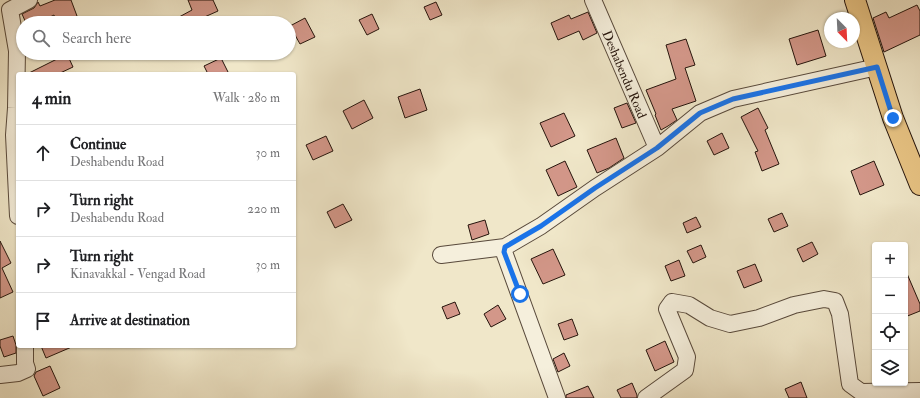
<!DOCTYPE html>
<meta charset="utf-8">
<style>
:root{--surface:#fff;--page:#f6f6f6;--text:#202124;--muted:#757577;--line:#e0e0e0}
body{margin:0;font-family:"IM FELL Double Pica",serif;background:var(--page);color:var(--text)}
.controls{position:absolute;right:12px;bottom:12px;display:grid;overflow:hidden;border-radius:4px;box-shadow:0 1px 3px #0004}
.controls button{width:36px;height:36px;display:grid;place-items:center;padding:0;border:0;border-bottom:1px solid var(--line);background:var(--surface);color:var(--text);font:20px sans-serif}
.compass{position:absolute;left:824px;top:12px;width:36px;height:36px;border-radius:50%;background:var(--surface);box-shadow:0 1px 3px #0004;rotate:156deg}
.stop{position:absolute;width:12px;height:12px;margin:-9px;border:3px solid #1a73e8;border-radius:50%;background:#fff}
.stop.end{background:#1a73e8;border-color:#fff;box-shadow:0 1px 4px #0008}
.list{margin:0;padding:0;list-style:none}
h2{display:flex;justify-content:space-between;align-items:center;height:52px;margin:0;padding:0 16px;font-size:17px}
h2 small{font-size:13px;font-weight:400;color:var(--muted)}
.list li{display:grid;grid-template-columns:26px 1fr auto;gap:12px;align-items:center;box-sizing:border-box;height:56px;padding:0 16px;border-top:1px solid var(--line)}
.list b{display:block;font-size:15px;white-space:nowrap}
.list p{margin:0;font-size:13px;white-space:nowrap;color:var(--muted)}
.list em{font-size:13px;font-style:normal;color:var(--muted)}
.icon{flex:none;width:22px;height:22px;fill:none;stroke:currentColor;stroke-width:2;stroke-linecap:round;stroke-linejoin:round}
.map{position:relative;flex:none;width:920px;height:398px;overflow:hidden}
.search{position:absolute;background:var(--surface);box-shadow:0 1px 3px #0004;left:16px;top:16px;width:280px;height:44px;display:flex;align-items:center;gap:10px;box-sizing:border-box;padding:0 14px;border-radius:22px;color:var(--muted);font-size:15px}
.panel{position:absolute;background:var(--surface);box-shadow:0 1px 3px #0004;left:16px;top:72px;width:280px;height:276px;border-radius:4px}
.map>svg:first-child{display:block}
.building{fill:#d39789;stroke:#25140c}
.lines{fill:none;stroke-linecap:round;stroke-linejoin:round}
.minor-casing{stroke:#58493b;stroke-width:18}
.major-casing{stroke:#25140c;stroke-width:22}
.minor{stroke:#f5efdc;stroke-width:16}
.major{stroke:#e8c484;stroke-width:20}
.route{stroke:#1a73e8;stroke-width:5}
.labels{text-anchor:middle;stroke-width:3.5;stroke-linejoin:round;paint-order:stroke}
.street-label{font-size:13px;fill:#25140c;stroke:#f5efdc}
</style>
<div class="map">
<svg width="920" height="398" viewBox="0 0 920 398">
<rect width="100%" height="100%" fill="#f0e7c9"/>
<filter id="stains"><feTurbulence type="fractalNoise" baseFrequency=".005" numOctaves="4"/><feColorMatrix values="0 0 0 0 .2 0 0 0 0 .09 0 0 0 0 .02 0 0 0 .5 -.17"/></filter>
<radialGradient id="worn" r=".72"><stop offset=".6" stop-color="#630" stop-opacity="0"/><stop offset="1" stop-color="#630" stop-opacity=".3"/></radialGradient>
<path class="building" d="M 55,0 L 71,0 L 77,16 L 60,23 L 57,23 L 54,15 L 38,23 L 26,23 L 22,14 L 34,8 L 38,2 L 40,6 Z
M 188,0 L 213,0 L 218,11 L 191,23 L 168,23 L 192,10 Z
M 436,2 L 442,15 L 430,20 L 424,7 Z
M 917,5 L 920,11 L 920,35 L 884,52 L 873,18 L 886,12 L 889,18 Z
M 588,12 L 597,33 L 583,40 L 579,31 L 558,40 L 551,23 L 569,15 L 571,19 Z
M 372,14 L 379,29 L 367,35 L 359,20 Z
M 305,18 L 315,37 L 300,44 L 290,26 Z
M 818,30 L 826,56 L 797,65 L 789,39 Z
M 686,39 L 695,65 L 685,68 L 696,101 L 672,109 L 677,120 L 668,126 L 661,130 L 655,115 L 656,114 L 646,90 L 676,79 L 666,45 Z
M 67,54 L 73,67 L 58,74 L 27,74 Z
M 221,58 L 229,74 L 208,74 L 204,66 Z
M 420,89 L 427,110 L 405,118 L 398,97 Z
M 364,100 L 373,118 L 352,129 L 343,111 Z
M 627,103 L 636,123 L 622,128 L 614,108 Z
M 758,108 L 768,128 L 765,130 L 779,164 L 762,171 L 755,152 L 758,151 L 741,117 Z
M 564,113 L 575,136 L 551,147 L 540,123 Z
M 722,133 L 729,148 L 714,155 L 707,141 Z
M 326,136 L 333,151 L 313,160 L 306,145 Z
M 616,138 L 624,158 L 609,168 L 597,173 L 587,150 Z
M 565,161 L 577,187 L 558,196 L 546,170 Z
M 874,161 L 884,185 L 860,195 L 851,171 Z
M 343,204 L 352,220 L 335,228 L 327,212 Z
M 782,213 L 788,226 L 774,232 L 768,219 Z
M 696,217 L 701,227 L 687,233 L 683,223 Z
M 485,220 L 489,234 L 472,240 L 468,225 Z
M 0,241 L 11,263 L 2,268 L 13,292 L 0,298 Z
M 812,242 L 818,254 L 803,262 L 797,249 Z
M 701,245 L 706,257 L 693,263 L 687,251 Z
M 553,249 L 565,275 L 543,284 L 531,259 Z
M 679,260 L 685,276 L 671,281 L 665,266 Z
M 755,264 L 762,281 L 744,288 L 737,271 Z
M 905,269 L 920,304 L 920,311 L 905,317 Z
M 455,302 L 460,314 L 447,319 L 442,307 Z
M 498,305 L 506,319 L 491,327 L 484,314 Z
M 572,319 L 578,335 L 564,340 L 558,324 Z
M 13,336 L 16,345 L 16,353 L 4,357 L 0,346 L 0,340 Z
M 665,341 L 674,362 L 655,371 L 646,350 Z
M 41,346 L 74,346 L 46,358 Z
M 564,353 L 570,366 L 558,372 L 553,359 Z
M 50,366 L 60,388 L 43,396 L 34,376 L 36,372 Z
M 801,382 L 807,398 L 789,398 L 785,389 Z
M 632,383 L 637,395 L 637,398 L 621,398 L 617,390 Z
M 588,386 L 594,398 L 566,398 L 566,395 Z"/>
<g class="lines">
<g class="minor-casing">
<path id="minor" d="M 593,0 L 657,148
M 18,216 L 14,135 L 16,108 L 17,51 L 10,10 L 29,0
M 441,255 L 505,247
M 0,375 L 18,373 L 27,369 L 25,363 L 25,346
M 557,398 L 504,252 L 505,247 L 541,226 L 595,188 L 657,148 L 700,113 L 733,99 L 877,67
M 646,398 L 685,370 L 687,357 L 667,309 L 672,302 L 689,305 L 710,318 L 730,324 L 759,318 L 794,305 L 824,299 L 835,301 L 840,314 L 850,384 L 861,392 L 920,391"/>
</g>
<g class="major-casing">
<path id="major" d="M 855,0 L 893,118 L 920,185"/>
</g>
<use href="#minor" class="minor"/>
<use href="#major" class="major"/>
</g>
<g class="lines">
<path class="route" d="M 520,294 L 504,252 L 505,247 L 541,226 L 595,188 L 657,148 L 700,113 L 733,99 L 877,67 L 893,118"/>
</g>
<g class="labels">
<g class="street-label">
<text transform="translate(625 74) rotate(67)" y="5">Deshabendu Road</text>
</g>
</g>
<rect width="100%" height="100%" filter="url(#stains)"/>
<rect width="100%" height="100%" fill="url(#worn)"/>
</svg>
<div class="controls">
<button>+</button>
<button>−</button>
<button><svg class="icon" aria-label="locate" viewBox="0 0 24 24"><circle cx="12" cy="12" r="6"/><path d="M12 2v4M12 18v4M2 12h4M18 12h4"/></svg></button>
<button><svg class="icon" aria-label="layers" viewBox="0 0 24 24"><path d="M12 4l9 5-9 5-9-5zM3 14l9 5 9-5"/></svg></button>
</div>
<svg class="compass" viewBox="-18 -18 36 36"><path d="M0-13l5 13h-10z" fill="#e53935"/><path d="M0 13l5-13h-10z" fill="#757577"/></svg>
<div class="stop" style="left:520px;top:294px"></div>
<div class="stop end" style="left:893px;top:118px"></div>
<div class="search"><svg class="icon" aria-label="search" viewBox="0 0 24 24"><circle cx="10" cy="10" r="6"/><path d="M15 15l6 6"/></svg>Search here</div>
<section class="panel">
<h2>4 min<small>Walk · 280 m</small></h2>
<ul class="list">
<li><svg class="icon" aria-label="ahead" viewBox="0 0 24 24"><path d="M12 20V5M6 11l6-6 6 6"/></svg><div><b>Continue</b><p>Deshabendu Road</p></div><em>30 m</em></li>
<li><svg class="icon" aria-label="right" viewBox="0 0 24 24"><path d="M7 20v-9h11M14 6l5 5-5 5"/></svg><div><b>Turn right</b><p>Deshabendu Road</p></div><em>220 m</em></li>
<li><svg class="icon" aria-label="right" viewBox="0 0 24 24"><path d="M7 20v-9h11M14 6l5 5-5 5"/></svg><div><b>Turn right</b><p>Kinavakkal - Vengad Road</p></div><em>30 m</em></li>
<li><svg class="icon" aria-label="arrive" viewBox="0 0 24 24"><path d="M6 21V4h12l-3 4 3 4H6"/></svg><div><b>Arrive at destination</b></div></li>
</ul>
</section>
</div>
